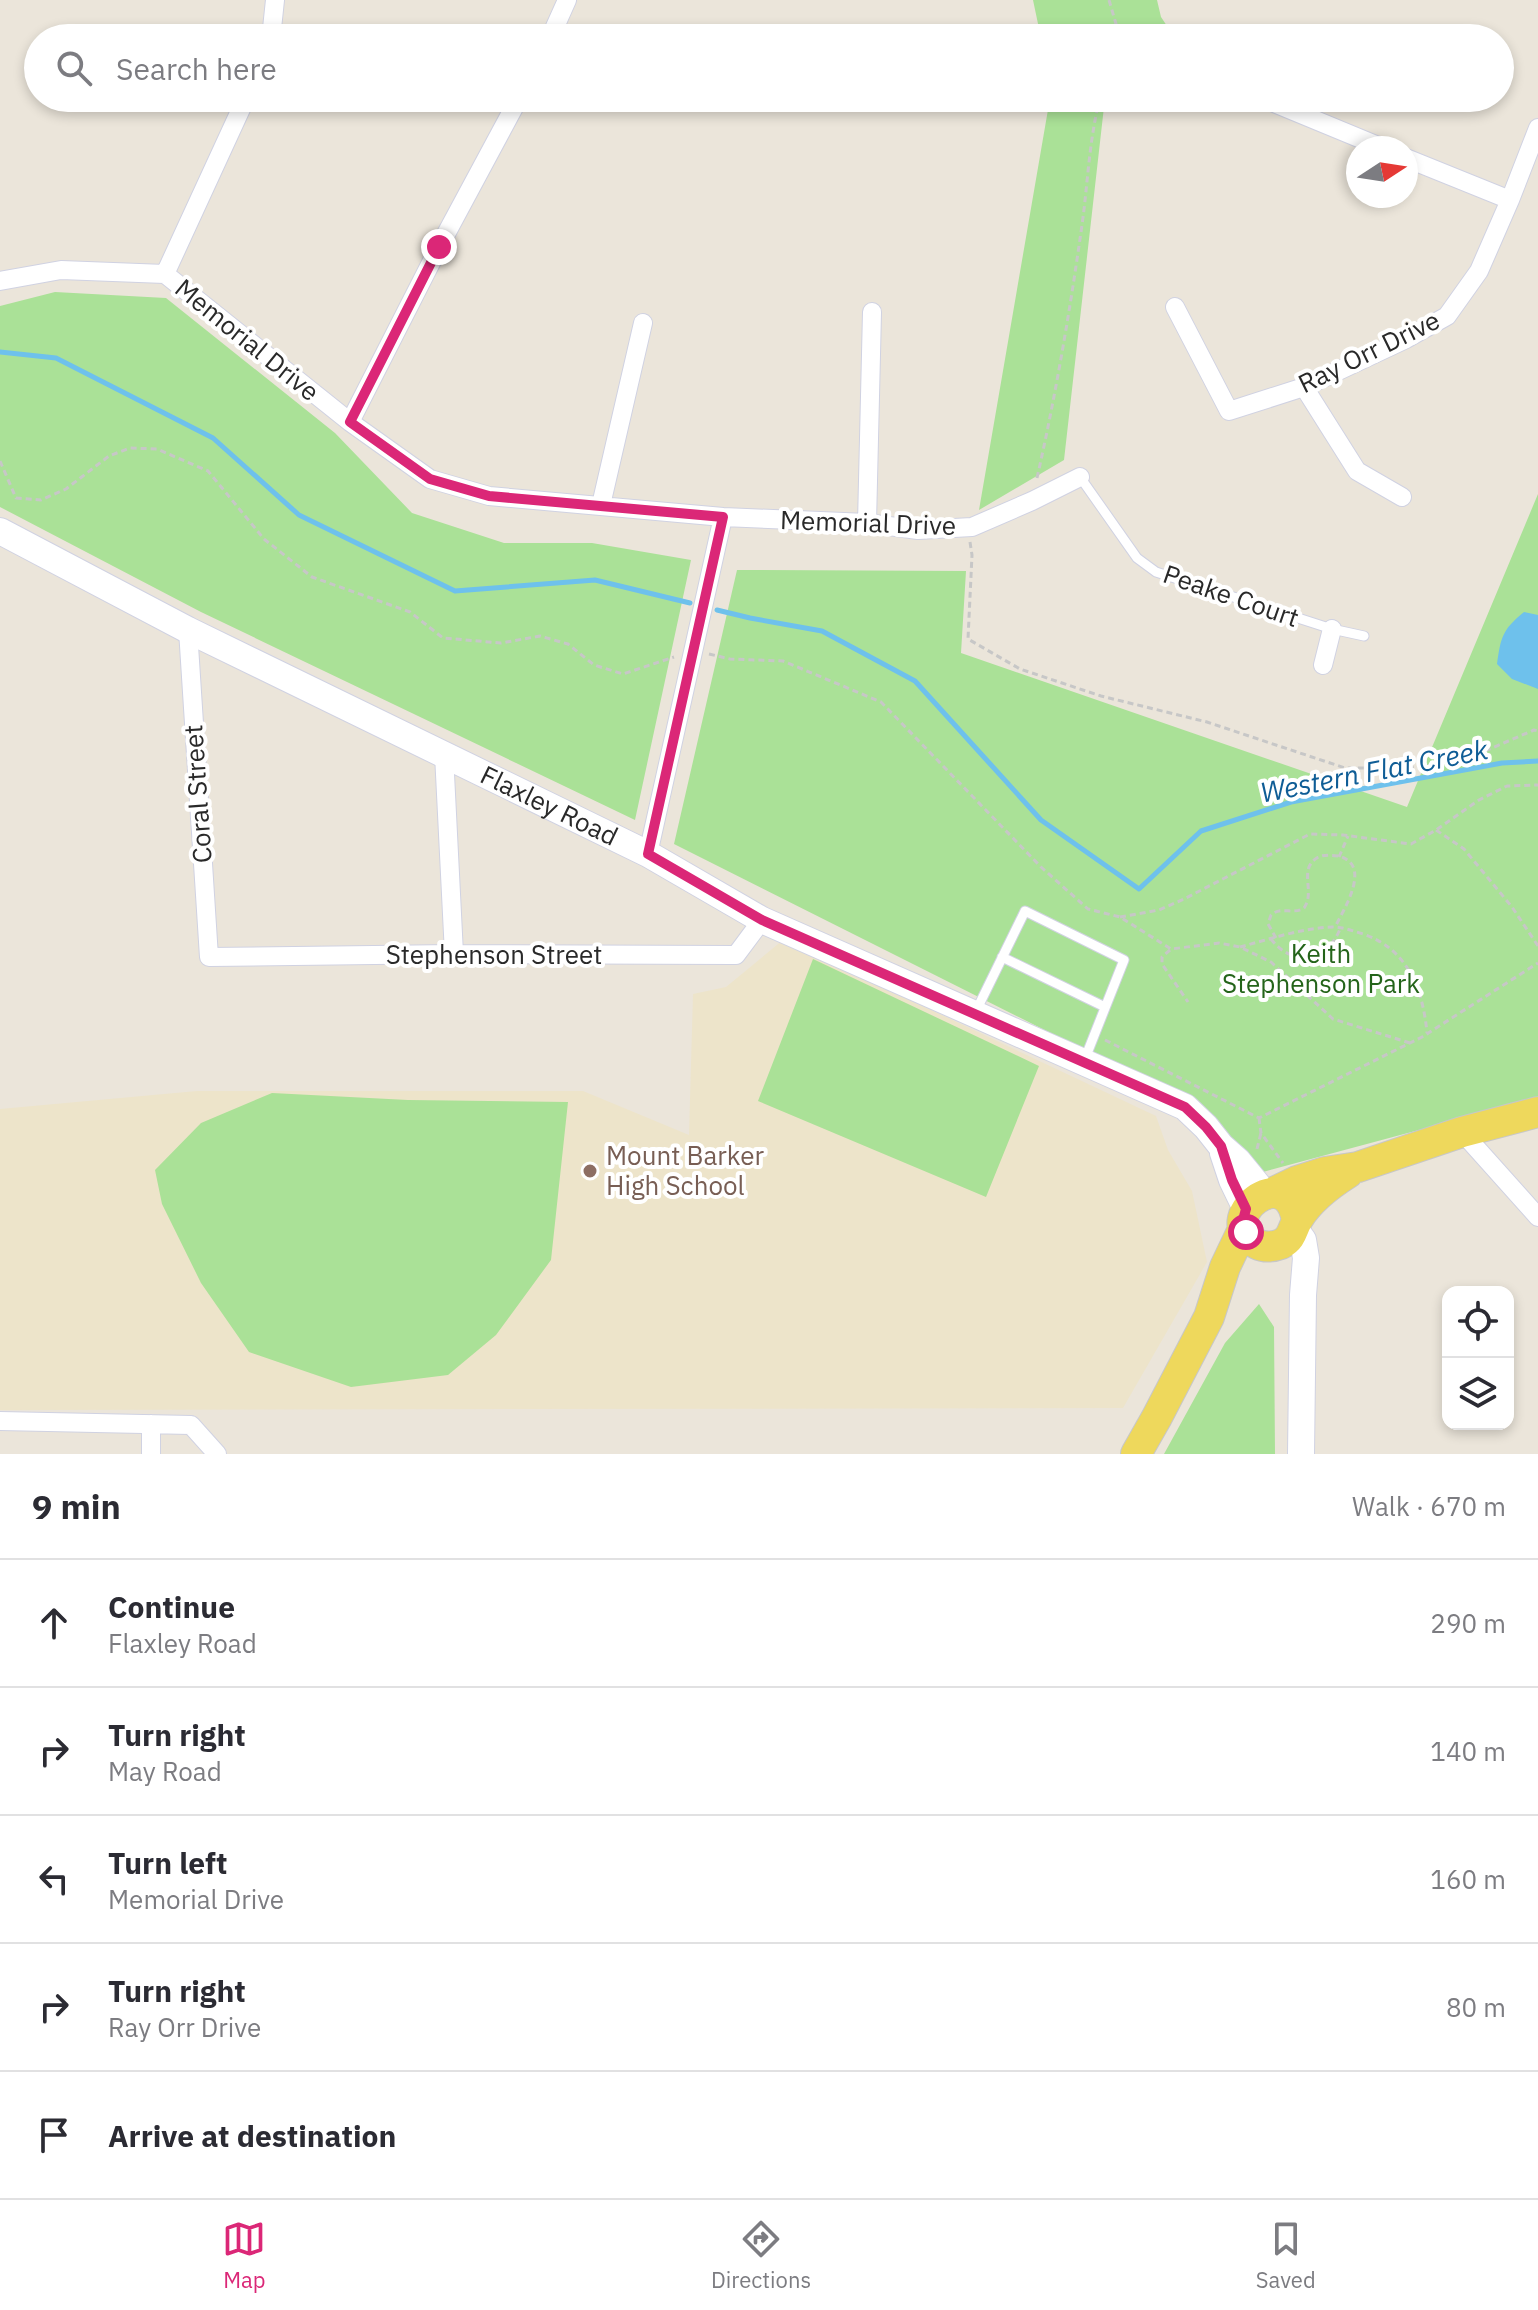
<!DOCTYPE html>
<meta charset="utf-8">
<style>
:root{--surface:#fff;--page:#f7f7f7;--text:#2b2b33;--muted:#7c7c81;--line:#e1e1e2;--accent:#db2777}
body{margin:0;font-family:"IBM Plex Sans",sans-serif;background:var(--page);color:var(--text)}
.controls{position:absolute;right:24px;bottom:24px;display:grid;overflow:hidden;border-radius:16px;box-shadow:0 4px 12px #0003}
.controls button{width:72px;height:72px;display:grid;place-items:center;padding:0;border:0;border-bottom:2px solid var(--line);background:var(--surface);color:var(--text);font:40px sans-serif}
.compass{position:absolute;left:1346px;top:136px;width:72px;height:72px;border-radius:50%;background:var(--surface);box-shadow:0 4px 12px #0003;rotate:78deg}
.stop{position:absolute;width:24px;height:24px;margin:-18px;border:6px solid #db2777;border-radius:50%;background:#fff}
.stop.end{background:#db2777;border-color:#fff;box-shadow:0 2px 8px #0008}
.list{margin:0;padding:0;list-style:none}
h2{display:flex;justify-content:space-between;align-items:center;height:104px;margin:0;padding:0 32px;font-size:34px}
h2 small{font-size:26px;font-weight:400;color:var(--muted)}
.list li{display:grid;grid-template-columns:52px 1fr auto;gap:24px;align-items:center;box-sizing:border-box;height:128px;padding:0 32px;border-top:2px solid var(--line)}
.list b{display:block;font-size:30px;white-space:nowrap}
.list p{margin:0;font-size:26px;white-space:nowrap;color:var(--muted)}
.list em{font-size:26px;font-style:normal;color:var(--muted)}
.icon{flex:none;width:44px;height:44px;fill:none;stroke:currentColor;stroke-width:2;stroke-linecap:round;stroke-linejoin:round}
.map{position:relative;flex:none;width:1538px;height:1454px;overflow:hidden}
.search{position:absolute;background:var(--surface);box-shadow:0 4px 12px #0003;left:24px;right:24px;top:24px;height:88px;display:flex;align-items:center;gap:20px;box-sizing:border-box;padding:0 28px;border-radius:44px;color:var(--muted);font-size:30px}
.sheet{height:744px;background:var(--surface)}
nav{display:flex;justify-content:space-around;align-items:center;box-sizing:border-box;height:112px;border-top:2px solid var(--line);background:var(--surface);font-size:22px;color:var(--muted)}
nav a{display:grid;justify-items:center;gap:4px}
nav .on{color:var(--accent)}
.map>svg:first-child{display:block}
.education{fill:#ede4ca}
.green{fill:#aae197}
.water{fill:#6ec1ec}
.lines{fill:none;stroke-linecap:round;stroke-linejoin:round}
.stream{stroke:#6ec1ec;stroke-width:5}
.service-casing{stroke:#d0d2e2;stroke-width:11}
.minor-casing{stroke:#d0d2e2;stroke-width:20}
.secondary-casing{stroke:#d0d2e2;stroke-width:28}
.primary-casing{stroke:#c7c7c7;stroke-width:32}
.path{stroke:#c7c7c7;stroke-width:3;stroke-dasharray:6 4;stroke-linecap:butt}
.service{stroke:#fff;stroke-width:9}
.minor{stroke:#fff;stroke-width:18}
.secondary{stroke:#fff;stroke-width:26}
.primary{stroke:#eed85c;stroke-width:30}
.route{stroke:#db2777;stroke-width:10}
.education-dot{fill:#8d6e63;stroke:#fff;stroke-width:3}
.labels{text-anchor:middle;stroke-width:8;stroke-linejoin:round;paint-order:stroke}
.street-label{font-size:26px;fill:#292929;stroke:#fff}
.park-label{font-size:26px;fill:#24641a;stroke:#fff}
.education-label{font-size:26px;fill:#785e54;stroke:#fff;text-anchor:start}
.water-label{font-size:28px;font-style:italic;fill:#0f5d96;stroke:#fff}
</style>
<div class="map">
<svg width="1538" height="1454" viewBox="0 0 1538 1454">
<rect width="100%" height="100%" fill="#ebe5da"/>
<path class="education" d="M 783,940 L 1156,1116 L 1168,1150 L 1192,1191 L 1207,1262 L 1123,1408 L 0,1410 L 0,1109 L 197,1091 L 583,1091 L 689,1135 L 693,994 L 726,987 Z"/>
<path class="green" d="M 1033,0 L 1157,0 L 1161,17 L 1169,29 L 1168,38 L 1041,38 Z
M 1050,98 L 1105,98 L 1064,460 L 979,510 Z
M 55,292 L 166,298 L 335,433 L 412,513 L 504,543 L 592,543 L 691,560 L 635,820 L 201,612 L 0,507 L 0,306 Z
M 1538,494 L 1538,1098 L 1263,1172 L 1208,1112 L 674,844 L 737,570 L 966,571 L 961,653 L 1407,807 Z
M 813,959 L 1039,1066 L 986,1197 L 758,1101 Z
M 272,1093 L 408,1100 L 568,1102 L 551,1260 L 496,1335 L 448,1375 L 351,1387 L 249,1352 L 201,1283 L 162,1204 L 155,1170 L 201,1123 Z
M 1259,1304 L 1274,1327 L 1275,1454 L 1164,1454 L 1225,1343 Z"/>
<path class="water" d="M 1524,612 L 1538,615 L 1538,689 L 1512,679 L 1497,664 C 1501,637 1502,630 1524,612 Z"/>
<g class="lines">
<path class="stream" d="M 0,352 L 56,358 L 213,438 L 299,515 L 455,591 L 595,580 L 690,603
M 717,610 L 750,618 L 822,631 L 915,681 L 1041,820 L 1139,889 L 1201,831 L 1291,802 L 1502,763 L 1538,761"/>
<g class="service-casing">
<path id="service" d="M 1080,477 L 1137,558 L 1156,572 L 1332,629 L 1364,636
M 1002,957 L 1105,1007
M 976,1011 L 1025,911 L 1124,960 L 1084,1061"/>
</g>
<g class="minor-casing">
<path id="minor" d="M 271,38 L 275,0
M 550,38 L 567,0
M 1262,98 L 1383,148
M 1406,158 L 1510,200
M 165,274 L 246,98
M 0,281 L 61,270 L 165,274 L 350,422 L 430,479 L 489,496 L 723,517 L 867,523 L 918,530 L 972,527 L 1032,501 L 1080,477
M 1175,307 L 1229,411 L 1304,387 L 1406,339 L 1447,316 L 1479,271 L 1510,200 L 1538,128
M 1304,387 L 1357,471 L 1402,497
M 350,422 L 439,247 L 519,98
M 601,505 L 643,323
M 867,523 L 872,312
M 188,630 L 209,957 L 454,954 L 736,955 L 762,920
M 1323,665 L 1332,629
M 444,754 L 454,954
M 648,854 L 723,517
M 1462,1132 L 1538,1217
M 0,1421 L 191,1425 L 217,1454
M 151,1424 L 151,1454"/>
</g>
<g class="secondary-casing">
<g id="secondary">
<path id="s1" d="M 0,531 L 188,630 L 648,854 L 762,920 L 1185,1107 L 1206,1127 L 1221,1146 L 1238,1161 L 1265,1194"/>
<path d="M 1223,1153 L 1232,1180 L 1246,1209"/>
<path d="M 1295,1229 L 1303,1240 L 1306,1258 L 1303,1295 L 1301,1454"/>
</g>
</g>
<g class="primary-casing">
<path id="primary" d="M 1272,1193 L 1297,1181 L 1325,1172 L 1358,1167 L 1462,1132 L 1538,1112
M 1297,1221 C 1287,1157 1211,1220 1257,1244 C 1265,1248 1273,1247 1281,1244 C 1293,1238 1292,1229 1298,1219 C 1310,1199 1329,1185 1348,1173
M 1136,1454 L 1157,1417 L 1209,1317 L 1225,1267 L 1244,1227"/>
</g>
<path class="path" d="M 1109,0 L 1116,24 L 1114,38
M 0,461 L 16,498 L 41,500 L 66,489 L 109,456 L 130,448 L 157,449 L 208,471 L 264,539 L 312,577 L 410,612 L 443,638 L 501,643 L 540,636 L 568,644 L 594,665 L 623,674 L 674,657
M 1037,478 C 1056,394 1070,310 1082,225 C 1088,182 1089,140 1100,98
M 970,542 L 972,555 L 968,639 L 1020,669 L 1101,696 L 1207,722 L 1345,768 L 1406,768 L 1457,763 L 1534,730 L 1538,731
M 709,654 L 730,659 L 783,661 L 881,702 L 1041,867 L 1088,909 L 1120,917 L 1171,949 L 1219,943 L 1240,947 L 1271,962 L 1333,1019 L 1410,1043
M 1436,830 L 1464,849 L 1512,907 L 1538,946
M 1339,857 L 1348,836
M 1120,917 L 1159,910 L 1184,899 L 1310,834 L 1343,835 L 1411,844 L 1436,830 L 1479,800 L 1507,786 L 1538,785
M 1276,938 L 1268,924 L 1271,915 C 1281,906 1293,915 1304,908 C 1315,893 1300,872 1314,860 C 1320,854 1330,855 1338,856 C 1373,864 1344,909 1335,927
M 1271,939 C 1292,967 1327,962 1340,929
M 1240,947 C 1270,939 1302,928 1333,927 C 1343,927 1353,931 1363,934 C 1408,949 1423,990 1427,1033
M 1170,950 L 1162,957 L 1162,964 L 1188,1002
M 1105,1040 L 1259,1118 L 1422,1037 L 1538,963
M 1259,1118 L 1261,1133 L 1283,1163
M 1257,1149 L 1261,1133"/>
<use href="#service" class="service"/>
<use href="#minor" class="minor"/>
<use href="#secondary" class="secondary"/>
<use href="#primary" class="primary"/>
</g>
<g class="lines">
<path class="route" d="M 439,247 L 350,422 L 430,479 L 489,496 L 723,517 L 648,854 L 762,920 L 1185,1107 L 1206,1127 L 1221,1146 L 1232,1180 L 1246,1209 L 1243,1220 L 1246,1232"/>
</g>
<circle class="education-dot" cx="590" cy="1171" r="8"/>
<g class="labels">
<g class="street-label">
<text transform="translate(247 340) rotate(39)" y="9">Memorial Drive</text>
<text transform="translate(1369 352) rotate(-26)" y="9">Ray Orr Drive</text>
<text transform="translate(868 523) rotate(2)" y="9">Memorial Drive</text>
<text transform="translate(1231 596) rotate(19)" y="9">Peake Court</text>
<text transform="translate(198 794) rotate(-94)" y="9">Coral Street</text>
<text dy="9" stroke="none"><textPath href="#s1" startOffset="614">Flaxley Road</textPath></text>
<text x="494" y="964">Stephenson Street</text>
</g>
<g class="park-label">
<text x="1321" y="963">Keith<tspan x="1321" dy="30">Stephenson Park</tspan></text>
</g>
<g class="education-label">
<text x="606" y="1165">Mount Barker<tspan x="606" dy="30">High School</tspan></text>
</g>
<g class="water-label">
<text transform="translate(1374 771) rotate(-11)" y="10">Western Flat Creek</text>
</g>
</g>
</svg>
<div class="controls">
<button><svg class="icon" aria-label="locate" viewBox="0 0 24 24"><circle cx="12" cy="12" r="6"/><path d="M12 2v4M12 18v4M2 12h4M18 12h4"/></svg></button>
<button><svg class="icon" aria-label="layers" viewBox="0 0 24 24"><path d="M12 4l9 5-9 5-9-5zM3 14l9 5 9-5"/></svg></button>
</div>
<svg class="compass" viewBox="-18 -18 36 36"><path d="M0-13l5 13h-10z" fill="#e53935"/><path d="M0 13l5-13h-10z" fill="#7c7c81"/></svg>
<div class="stop" style="left:1246px;top:1232px"></div>
<div class="stop end" style="left:439px;top:247px"></div>
<div class="search"><svg class="icon" aria-label="search" viewBox="0 0 24 24"><circle cx="10" cy="10" r="6"/><path d="M15 15l6 6"/></svg>Search here</div>
</div>
<section class="sheet">
<h2>9 min<small>Walk · 670 m</small></h2>
<ul class="list">
<li><svg class="icon" aria-label="ahead" viewBox="0 0 24 24"><path d="M12 20V5M6 11l6-6 6 6"/></svg><div><b>Continue</b><p>Flaxley Road</p></div><em>290 m</em></li>
<li><svg class="icon" aria-label="right" viewBox="0 0 24 24"><path d="M7 20v-9h11M14 6l5 5-5 5"/></svg><div><b>Turn right</b><p>May Road</p></div><em>140 m</em></li>
<li><svg class="icon" aria-label="left" viewBox="0 0 24 24"><path d="M17 20v-9H6M10 6l-5 5 5 5"/></svg><div><b>Turn left</b><p>Memorial Drive</p></div><em>160 m</em></li>
<li><svg class="icon" aria-label="right" viewBox="0 0 24 24"><path d="M7 20v-9h11M14 6l5 5-5 5"/></svg><div><b>Turn right</b><p>Ray Orr Drive</p></div><em>80 m</em></li>
<li><svg class="icon" aria-label="arrive" viewBox="0 0 24 24"><path d="M6 21V4h12l-3 4 3 4H6"/></svg><div><b>Arrive at destination</b></div></li>
</ul>
</section>
<nav>
<a class="on"><svg class="icon" aria-label="map" viewBox="0 0 24 24"><path d="M3 6l6-2 6 2 6-2v14l-6 2-6-2-6 2zM9 4v14M15 6v14"/></svg>Map</a>
<a><svg class="icon" aria-label="directions" viewBox="0 0 24 24"><path d="M12 3l9 9-9 9-9-9zM9 14v-3h6M13 9l2 2-2 2"/></svg>Directions</a>
<a><svg class="icon" aria-label="saved" viewBox="0 0 24 24"><path d="M7 4h10v16l-5-4-5 4z"/></svg>Saved</a>
</nav>
